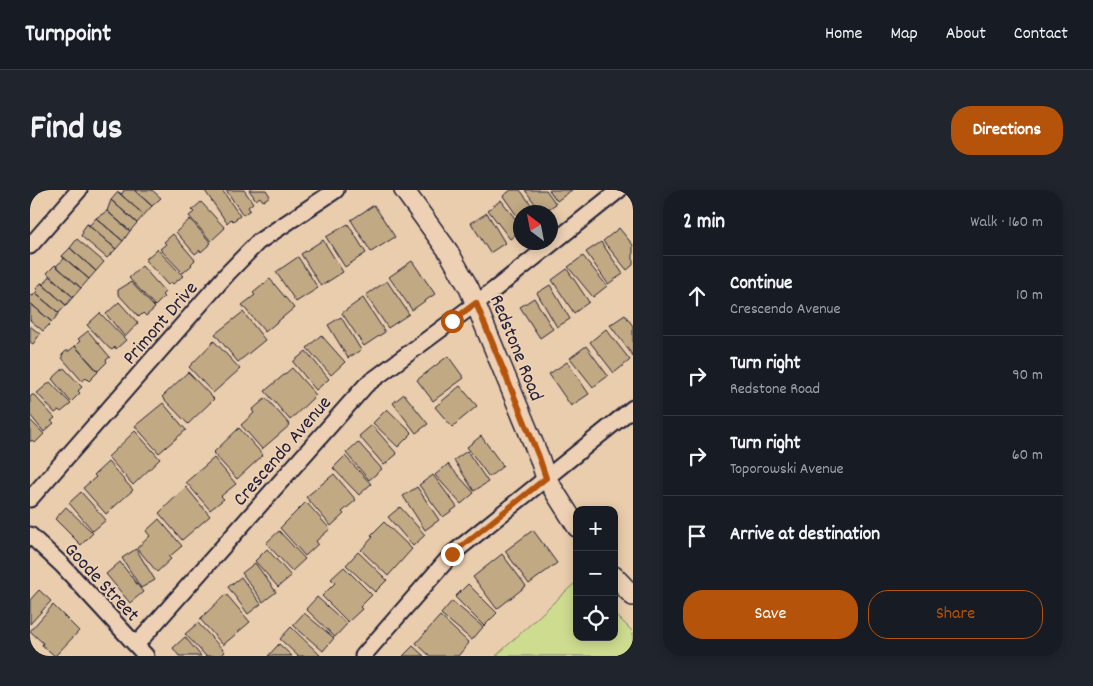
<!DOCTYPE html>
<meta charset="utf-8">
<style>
:root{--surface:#171b24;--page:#20242c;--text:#f1f3f6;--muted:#9ea1a6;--line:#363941;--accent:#b45309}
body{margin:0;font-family:Dekko,sans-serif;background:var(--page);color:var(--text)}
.controls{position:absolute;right:15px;bottom:15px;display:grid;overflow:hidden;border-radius:10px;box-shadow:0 2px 12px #0003}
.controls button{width:45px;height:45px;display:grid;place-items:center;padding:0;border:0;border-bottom:1px solid var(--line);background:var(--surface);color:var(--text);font:25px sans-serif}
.compass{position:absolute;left:483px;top:15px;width:45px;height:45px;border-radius:50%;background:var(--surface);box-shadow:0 2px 12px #0003;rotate:328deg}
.stop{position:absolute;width:15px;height:15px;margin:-11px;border:4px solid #b45309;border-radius:50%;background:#fff}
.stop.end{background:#b45309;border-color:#fff;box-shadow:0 1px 5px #0008}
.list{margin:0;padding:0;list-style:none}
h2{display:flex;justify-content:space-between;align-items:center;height:65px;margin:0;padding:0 20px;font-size:21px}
h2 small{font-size:16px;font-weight:400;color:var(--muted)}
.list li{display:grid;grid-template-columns:32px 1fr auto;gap:15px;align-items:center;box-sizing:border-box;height:80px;padding:0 20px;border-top:1px solid var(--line)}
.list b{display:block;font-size:19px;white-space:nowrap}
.list p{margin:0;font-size:16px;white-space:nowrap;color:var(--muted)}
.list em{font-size:16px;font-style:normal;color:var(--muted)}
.actions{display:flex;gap:10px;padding:15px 20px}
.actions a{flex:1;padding:11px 0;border:1px solid var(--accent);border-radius:20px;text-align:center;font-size:18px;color:var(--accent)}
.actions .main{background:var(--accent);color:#fff}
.icon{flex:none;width:28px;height:28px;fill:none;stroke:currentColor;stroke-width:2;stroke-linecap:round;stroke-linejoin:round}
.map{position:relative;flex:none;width:603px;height:466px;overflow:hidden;border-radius:20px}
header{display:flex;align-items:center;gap:30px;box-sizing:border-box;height:70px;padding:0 25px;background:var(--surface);border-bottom:1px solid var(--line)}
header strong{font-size:24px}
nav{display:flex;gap:28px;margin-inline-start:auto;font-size:18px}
.intro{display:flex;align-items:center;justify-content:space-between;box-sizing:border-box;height:120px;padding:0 30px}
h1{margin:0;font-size:35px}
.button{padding:12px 22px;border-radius:20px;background:var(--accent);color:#fff;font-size:18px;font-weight:700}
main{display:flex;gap:30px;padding:0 30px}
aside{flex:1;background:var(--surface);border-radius:20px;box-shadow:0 2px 12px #0003}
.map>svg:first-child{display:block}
.green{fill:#cedc90;stroke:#787f66}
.building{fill:#c1a984;stroke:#22223b}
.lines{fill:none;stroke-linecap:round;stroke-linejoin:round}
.minor-casing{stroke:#22223b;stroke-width:19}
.tertiary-casing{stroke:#22223b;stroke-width:22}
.minor{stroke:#eed1b4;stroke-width:15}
.tertiary{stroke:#eed1b4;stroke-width:19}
.route{stroke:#b45309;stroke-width:6}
.labels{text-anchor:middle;stroke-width:4;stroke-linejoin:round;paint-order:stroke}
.street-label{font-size:20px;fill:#22223b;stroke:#eed1b4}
</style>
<header>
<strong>Turnpoint</strong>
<nav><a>Home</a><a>Map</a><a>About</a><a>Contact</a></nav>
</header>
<div class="intro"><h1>Find us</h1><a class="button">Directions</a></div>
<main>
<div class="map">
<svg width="603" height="466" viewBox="0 0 603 466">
<rect width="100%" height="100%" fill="#eacdad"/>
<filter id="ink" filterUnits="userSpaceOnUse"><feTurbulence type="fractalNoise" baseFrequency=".02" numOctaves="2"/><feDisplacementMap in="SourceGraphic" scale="10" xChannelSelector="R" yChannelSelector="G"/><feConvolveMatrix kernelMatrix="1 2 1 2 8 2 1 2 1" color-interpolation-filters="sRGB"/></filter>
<g filter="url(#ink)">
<path class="green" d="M 547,391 L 547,447 L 584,447 L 584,423 L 603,442 L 603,466 L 466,466 Z"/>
<path class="building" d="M 94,0 L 104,0 L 122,16 L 114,25 L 88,2 L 92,4 Z
M 104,0 L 122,0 L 131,8 L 122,16 Z
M 177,0 L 192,0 L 210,26 L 203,31 L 201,29 L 197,33 L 175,1 Z
M 196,0 L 214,0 L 223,13 L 218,17 L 220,20 L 213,25 Z
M 219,0 L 236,0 L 240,6 L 233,11 L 230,7 L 226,10 Z
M 481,0 L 490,0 L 507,22 L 490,22 L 490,30 L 473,6 Z
M 495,0 L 516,0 L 526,14 L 514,22 L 511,22 Z
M 519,0 L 542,0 L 527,11 Z
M 88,2 L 114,25 L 107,33 L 81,10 Z
M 81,10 L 107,33 L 100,41 L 77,21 Z
M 471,10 L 490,35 L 490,41 L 480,49 L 458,20 Z
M 171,12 L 195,38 L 181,51 L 159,26 L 164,22 L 162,20 Z
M 344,15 L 365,47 L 341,62 L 321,30 Z
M 77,21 L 100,41 L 93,51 L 66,28 Z
M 457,23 L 475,53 L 460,63 L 441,33 Z
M 66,28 L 93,51 L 86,59 L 57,34 L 60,35 Z
M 160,29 L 181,53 L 171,62 L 170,60 L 165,64 L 146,42 Z
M 57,34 L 86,59 L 77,68 L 51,46 L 53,42 L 52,41 Z
M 318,34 L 336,63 L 315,77 L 296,47 Z
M 589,38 L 603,55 L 603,75 L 597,80 L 573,51 Z
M 143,44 L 165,70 L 161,74 L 162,75 L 153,83 L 130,59 L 136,54 L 134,52 Z
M 47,49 L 74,72 L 66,81 L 40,58 Z
M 293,50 L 313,82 L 291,96 L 271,64 Z
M 571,52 L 593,84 L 578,94 L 556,62 Z
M 40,58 L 66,81 L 59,89 L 32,66 Z
M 127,59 L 153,86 L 143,94 L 141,92 L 138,95 L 115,70 Z
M 32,66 L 59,89 L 51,98 L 26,76 L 34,69 Z
M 553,66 L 577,96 L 563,107 L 538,77 Z
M 268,67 L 288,98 L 266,112 L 246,82 Z
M 382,71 L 405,104 L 382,120 L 359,87 Z
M 25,75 L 51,98 L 43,107 L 17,83 Z
M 112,76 L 135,102 L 132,105 L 134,107 L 125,116 L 99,88 Z
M 537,79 L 559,112 L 544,123 L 522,90 Z
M 20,86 L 43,107 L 36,115 L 11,93 L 14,94 Z
M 240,89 L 264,118 L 235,142 L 212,115 L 225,105 L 223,103 Z
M 357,91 L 379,124 L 358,138 L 336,105 Z
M 101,92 L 125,118 L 116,126 L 113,123 L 109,127 L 88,104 L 88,100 Z
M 11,93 L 36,115 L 29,123 L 5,103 L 8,100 L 6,99 Z
M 520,95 L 540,129 L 527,137 L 507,103 Z
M 5,103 L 29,123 L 22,132 L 0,113 L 0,106 L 1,105 L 3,106 Z
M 333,108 L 355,142 L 334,156 L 312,123 Z
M 504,108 L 523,139 L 510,148 L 490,117 Z
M 89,112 L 108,133 L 95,147 L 76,124 Z
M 0,113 L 22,132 L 13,141 L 0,130 Z
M 213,122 L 235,150 L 208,172 L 185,144 Z
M 70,123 L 96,150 L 86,159 L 85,157 L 82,160 L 79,158 L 57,135 Z
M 595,125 L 603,136 L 603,166 L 580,135 Z
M 311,127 L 331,160 L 318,168 L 298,135 Z
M 0,136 L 10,144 L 3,154 L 0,152 Z
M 576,139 L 600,170 L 584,183 L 560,152 Z
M 58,141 L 80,167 L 76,170 L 77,172 L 68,181 L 45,156 L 50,151 L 48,149 Z
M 291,145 L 315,172 L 301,185 L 277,158 Z
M 184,151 L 210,179 L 183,203 L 159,177 Z
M 45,156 L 68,182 L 59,191 L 56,188 L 52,191 L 32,168 L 32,165 L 36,161 L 39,161 Z
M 556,156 L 578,186 L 563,197 L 540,168 Z
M 276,161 L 299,189 L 286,200 L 263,172 Z
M 418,166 L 434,188 L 403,211 L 387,190 Z
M 537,172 L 559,204 L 541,216 L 519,184 Z
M 34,178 L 52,197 L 48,201 L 50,203 L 41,212 L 22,189 Z
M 262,178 L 286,205 L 260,230 L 235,201 Z
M 158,182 L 184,209 L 158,234 L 132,207 Z
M 20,192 L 41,214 L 31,222 L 29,220 L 25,223 L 7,203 Z
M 430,196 L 447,216 L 422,237 L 405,217 Z
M 374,204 L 398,234 L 386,243 L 363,213 Z
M 2,205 L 4,205 L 25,228 L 21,231 L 24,233 L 14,242 L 0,225 L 0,207 Z
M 236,208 L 260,235 L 232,259 L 211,235 L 224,223 L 222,220 Z
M 133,213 L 156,240 L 129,263 L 105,236 Z
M 357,219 L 382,243 L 368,257 L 343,233 Z
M 0,230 L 14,244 L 5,253 L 2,250 L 0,252 Z
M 342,235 L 367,264 L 354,275 L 329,246 Z
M 209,238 L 233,265 L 207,289 L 183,263 Z
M 105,241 L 130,269 L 103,295 L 78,267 Z
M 451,246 L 473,276 L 459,287 L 437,257 Z
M 328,252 L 352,279 L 339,290 L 316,263 Z
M 437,261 L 458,292 L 444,301 L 424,270 Z
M 315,266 L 341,294 L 329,305 L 303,278 Z
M 184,268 L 206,294 L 191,306 L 194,309 L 180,320 L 156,292 Z
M 78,272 L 103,300 L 76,324 L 53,298 L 66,287 L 64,285 Z
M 418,274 L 444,303 L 431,314 L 405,285 Z
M 304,284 L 326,310 L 312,322 L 314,324 L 301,336 L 276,307 Z
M 403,285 L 427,317 L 413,327 L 389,295 Z
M 156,297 L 180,326 L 152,350 L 129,323 Z
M 387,297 L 409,330 L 395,340 L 373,306 Z
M 51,302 L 76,330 L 63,341 L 39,313 Z
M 276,312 L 300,339 L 286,351 L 288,354 L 275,366 L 250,338 Z
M 36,317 L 63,343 L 51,355 L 25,329 Z
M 370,317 L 395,345 L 383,356 L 358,327 Z
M 129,329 L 152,356 L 139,367 L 141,369 L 127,382 L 107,358 L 120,346 L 116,341 Z
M 354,332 L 382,359 L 358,386 L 331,360 L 343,347 L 341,345 Z
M 503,340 L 527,373 L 499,394 L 475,361 Z
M 249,341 L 275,369 L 262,381 L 236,353 Z
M 106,359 L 125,390 L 111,398 L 92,368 Z
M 237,359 L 261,386 L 248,397 L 225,371 Z
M 328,362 L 357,390 L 345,402 L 316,375 Z
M 472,364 L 496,396 L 467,419 L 443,387 Z
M 90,372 L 113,402 L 100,413 L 76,384 Z
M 225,373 L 246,402 L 233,412 L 212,383 Z
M 314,377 L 342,405 L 330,417 L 332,419 L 318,432 L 292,406 L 305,393 L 301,389 Z
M 211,387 L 231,414 L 218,424 L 198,397 Z
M 438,394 L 467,423 L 454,436 L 425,407 Z
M 9,400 L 21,411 L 0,434 L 0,410 Z
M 196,404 L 220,432 L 193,455 L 170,429 Z
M 287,407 L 317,434 L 305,447 L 276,419 Z
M 422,411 L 453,437 L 442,450 L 411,424 Z
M 23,415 L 49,441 L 25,466 L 12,455 L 13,453 L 0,441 Z
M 274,423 L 304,448 L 293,461 L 263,435 Z
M 410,426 L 439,453 L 428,466 L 400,466 L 386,453 Z
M 168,433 L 195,462 L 191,466 L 176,466 L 155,444 Z
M 261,437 L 290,465 L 289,466 L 268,466 L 250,449 Z
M 155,447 L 171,466 L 149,466 L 143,458 Z
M 249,454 L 262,466 L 238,466 Z
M 383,456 L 394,466 L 373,466 Z"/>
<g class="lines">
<g class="minor-casing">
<path id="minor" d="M 0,56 L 49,0
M 0,309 L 197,84 L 228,52 L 306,0
M 0,345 L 32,375 L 116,466
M 106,455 L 336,195 L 465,99 L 589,0
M 333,466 L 422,364 L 603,218"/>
</g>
<g class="tertiary-casing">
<path id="tertiary" d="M 374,0 L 418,61 L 439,98 L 509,267 L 516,288 L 547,337
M 584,386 L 603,406"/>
</g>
<use href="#minor" class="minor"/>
<use href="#tertiary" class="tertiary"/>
</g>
</g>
<g class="lines" filter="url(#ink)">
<path class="route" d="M 422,131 L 446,113 L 509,267 L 516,288 L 422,364"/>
</g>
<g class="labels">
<g class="street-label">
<text transform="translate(129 132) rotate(-49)" y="7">Primont Drive</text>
<text transform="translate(488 157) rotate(68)" y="7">Redstone Road</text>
<text transform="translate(251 260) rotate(-49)" y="7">Crescendo Avenue</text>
<text transform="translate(73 391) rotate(47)" y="7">Goode Street</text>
</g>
</g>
</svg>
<div class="controls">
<button>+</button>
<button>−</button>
<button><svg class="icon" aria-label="locate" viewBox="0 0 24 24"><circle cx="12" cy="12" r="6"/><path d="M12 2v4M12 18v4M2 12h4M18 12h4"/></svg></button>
</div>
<svg class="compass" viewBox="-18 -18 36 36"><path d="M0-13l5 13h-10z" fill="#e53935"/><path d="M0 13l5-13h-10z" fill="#9ea1a6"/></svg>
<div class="stop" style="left:422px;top:131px"></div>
<div class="stop end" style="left:422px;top:364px"></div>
</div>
<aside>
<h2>2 min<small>Walk · 160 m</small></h2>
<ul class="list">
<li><svg class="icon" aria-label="ahead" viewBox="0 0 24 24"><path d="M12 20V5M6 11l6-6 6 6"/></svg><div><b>Continue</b><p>Crescendo Avenue</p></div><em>10 m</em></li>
<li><svg class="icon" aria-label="right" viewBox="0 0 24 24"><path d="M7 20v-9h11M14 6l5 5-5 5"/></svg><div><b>Turn right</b><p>Redstone Road</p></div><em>90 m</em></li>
<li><svg class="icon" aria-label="right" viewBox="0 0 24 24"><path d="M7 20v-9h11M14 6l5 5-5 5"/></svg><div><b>Turn right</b><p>Toporowski Avenue</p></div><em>60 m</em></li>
<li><svg class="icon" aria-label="arrive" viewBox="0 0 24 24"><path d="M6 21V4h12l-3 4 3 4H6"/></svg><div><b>Arrive at destination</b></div></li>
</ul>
<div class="actions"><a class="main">Save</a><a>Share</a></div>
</aside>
</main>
